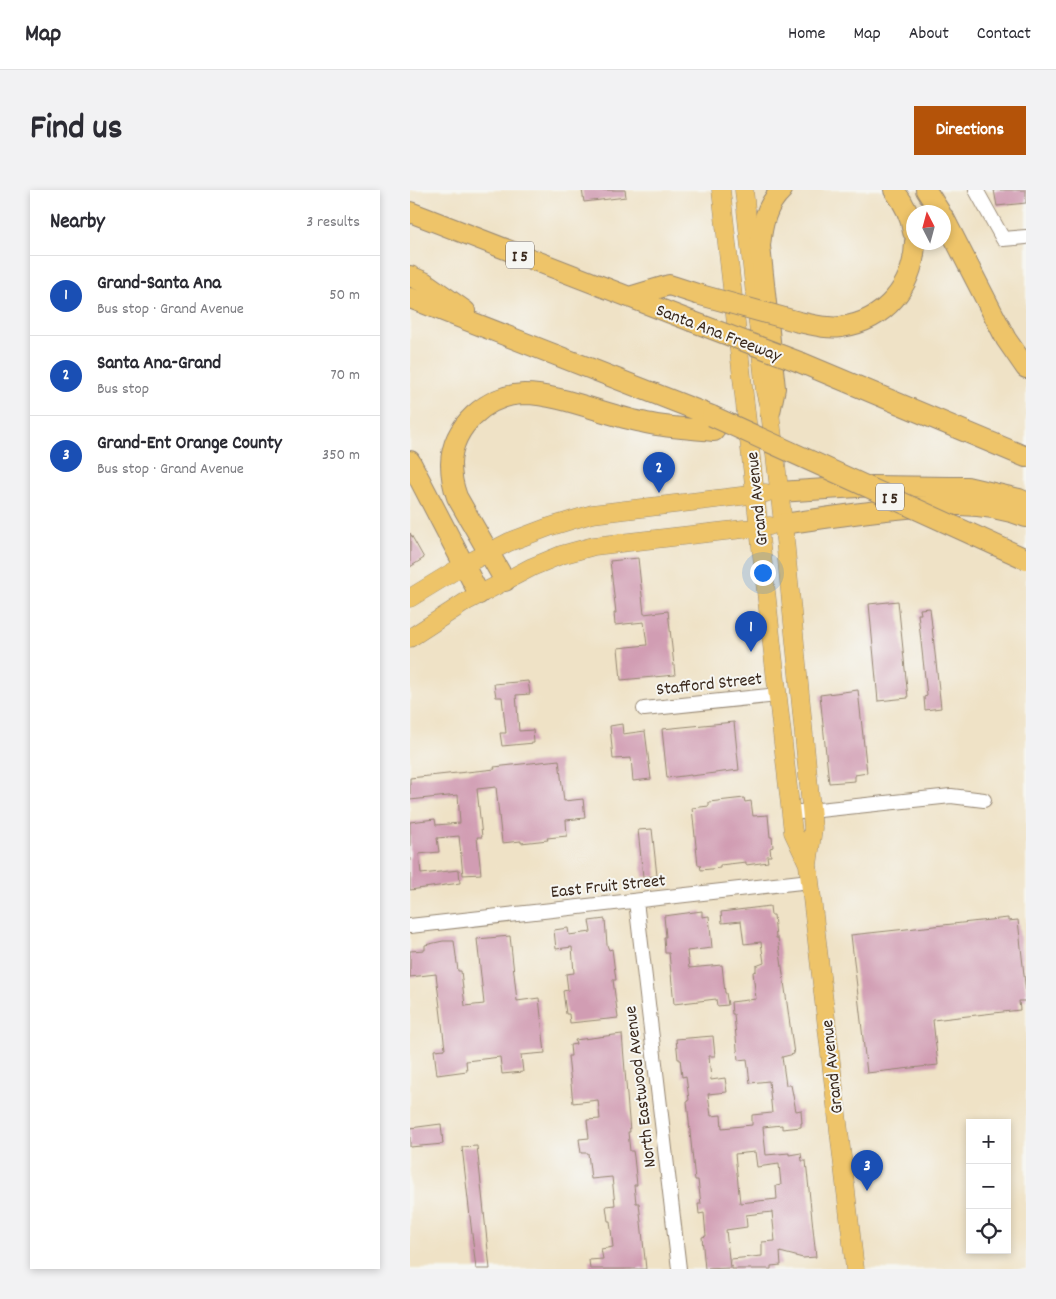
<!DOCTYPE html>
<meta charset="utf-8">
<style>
:root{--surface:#fff;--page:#f2f2f3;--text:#2b2b33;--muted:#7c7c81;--line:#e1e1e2;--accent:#b45309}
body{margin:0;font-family:Dekko,sans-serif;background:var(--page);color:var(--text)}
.controls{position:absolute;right:15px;bottom:15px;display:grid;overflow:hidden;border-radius:0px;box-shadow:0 2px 8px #0003}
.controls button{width:45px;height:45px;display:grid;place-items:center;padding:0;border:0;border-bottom:1px solid var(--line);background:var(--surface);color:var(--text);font:25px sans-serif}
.compass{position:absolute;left:496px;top:15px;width:45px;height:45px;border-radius:50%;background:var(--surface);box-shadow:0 2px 8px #0003;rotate:354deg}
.you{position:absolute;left:352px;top:382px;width:18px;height:18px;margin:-12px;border:4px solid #fff;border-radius:50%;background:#1a73e8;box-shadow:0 0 0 8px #1a73e833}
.badge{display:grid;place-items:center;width:32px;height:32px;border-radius:50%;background:var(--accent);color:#fff;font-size:16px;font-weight:700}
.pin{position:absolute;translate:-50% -41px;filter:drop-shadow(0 1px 2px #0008)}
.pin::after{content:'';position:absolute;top:26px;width:18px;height:15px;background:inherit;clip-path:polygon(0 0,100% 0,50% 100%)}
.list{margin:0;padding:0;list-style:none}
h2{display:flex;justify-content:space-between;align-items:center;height:65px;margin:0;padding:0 20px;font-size:21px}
h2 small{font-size:16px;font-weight:400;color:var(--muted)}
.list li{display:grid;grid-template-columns:32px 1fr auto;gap:15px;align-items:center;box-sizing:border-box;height:80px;padding:0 20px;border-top:1px solid var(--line)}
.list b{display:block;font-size:19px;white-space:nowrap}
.list p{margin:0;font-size:16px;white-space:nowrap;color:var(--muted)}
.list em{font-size:16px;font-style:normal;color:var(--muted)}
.icon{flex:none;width:28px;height:28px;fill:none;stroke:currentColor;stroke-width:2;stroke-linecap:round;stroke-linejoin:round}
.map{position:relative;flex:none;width:616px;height:1079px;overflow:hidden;border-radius:0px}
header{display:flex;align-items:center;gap:30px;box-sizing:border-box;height:70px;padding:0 25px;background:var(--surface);border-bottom:1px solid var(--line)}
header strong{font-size:24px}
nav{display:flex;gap:28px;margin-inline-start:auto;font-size:18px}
.intro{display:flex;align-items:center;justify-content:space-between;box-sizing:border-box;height:120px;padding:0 30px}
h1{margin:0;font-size:35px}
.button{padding:12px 22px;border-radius:0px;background:var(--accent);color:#fff;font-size:18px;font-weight:700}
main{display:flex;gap:30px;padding:0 30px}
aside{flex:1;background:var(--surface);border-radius:0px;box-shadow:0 2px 8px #0003}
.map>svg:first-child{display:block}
.building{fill:#d19db3;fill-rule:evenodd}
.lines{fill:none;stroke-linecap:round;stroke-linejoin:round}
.minor-casing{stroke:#958672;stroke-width:16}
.major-casing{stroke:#958672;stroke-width:19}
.highway-casing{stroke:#958672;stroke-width:22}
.minor{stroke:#fff;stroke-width:14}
.major{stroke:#eec469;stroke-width:18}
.highway{stroke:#eec469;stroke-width:20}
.highway-bridge-casing{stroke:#958672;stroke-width:22;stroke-linecap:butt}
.highway-bridge{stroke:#eec469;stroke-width:20}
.labels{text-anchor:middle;stroke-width:4;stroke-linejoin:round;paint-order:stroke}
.shield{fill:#f6f6f2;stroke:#73675e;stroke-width:1}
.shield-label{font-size:16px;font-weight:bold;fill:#3b2a1e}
.street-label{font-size:18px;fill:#3b2a1e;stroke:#f6f6f2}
</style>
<header>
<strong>Map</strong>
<nav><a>Home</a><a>Map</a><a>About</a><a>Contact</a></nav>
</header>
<div class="intro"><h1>Find us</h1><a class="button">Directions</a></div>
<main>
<aside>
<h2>Nearby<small>3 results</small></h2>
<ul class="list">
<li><span class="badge" style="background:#1a4fb4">1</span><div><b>Grand-Santa Ana</b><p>Bus stop · Grand Avenue</p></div><em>50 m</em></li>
<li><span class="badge" style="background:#1a4fb4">2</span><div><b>Santa Ana-Grand</b><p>Bus stop</p></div><em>70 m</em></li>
<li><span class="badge" style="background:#1a4fb4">3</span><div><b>Grand-Ent Orange County</b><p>Bus stop · Grand Avenue</p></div><em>350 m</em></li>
</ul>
</aside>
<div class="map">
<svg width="616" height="1079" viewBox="0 0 616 1079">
<rect width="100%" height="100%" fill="#f6f6f2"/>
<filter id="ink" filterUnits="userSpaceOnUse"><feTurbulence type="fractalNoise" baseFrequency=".02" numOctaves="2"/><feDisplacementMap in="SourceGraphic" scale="10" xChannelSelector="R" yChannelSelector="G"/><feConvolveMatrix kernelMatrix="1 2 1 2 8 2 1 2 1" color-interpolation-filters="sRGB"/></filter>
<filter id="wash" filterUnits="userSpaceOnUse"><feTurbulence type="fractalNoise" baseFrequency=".0096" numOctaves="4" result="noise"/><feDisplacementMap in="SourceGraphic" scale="20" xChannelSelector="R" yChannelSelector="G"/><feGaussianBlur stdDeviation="1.12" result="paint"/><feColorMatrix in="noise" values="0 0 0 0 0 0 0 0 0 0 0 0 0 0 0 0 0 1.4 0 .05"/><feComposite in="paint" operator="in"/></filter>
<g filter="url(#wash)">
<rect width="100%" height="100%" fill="#efe2c6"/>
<g id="blocks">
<path class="building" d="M 172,0 L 215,0 L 216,7 L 174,12 Z
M 584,0 L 616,0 L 616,13 L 587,16 Z
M 0,343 L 14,368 L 0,377 Z
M 228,368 L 234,424 L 258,421 L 265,485 L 211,490 L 208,458 L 237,455 L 234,432 L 205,435 L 204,423 L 206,423 L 200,371 Z
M 488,411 L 498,508 L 468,511 L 459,414 Z
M 520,418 L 531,518 L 515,520 L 514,507 L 517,506 L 508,424 L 511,424 L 510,419 Z
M 118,491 L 120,504 L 106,505 L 109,541 L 123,540 L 124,553 L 92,556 L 90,543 L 96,543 L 92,507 L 86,507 L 84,494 Z
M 448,500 L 457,583 L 445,585 L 445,591 L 419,593 L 410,505 Z
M 324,532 L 329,580 L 281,586 L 281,585 L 257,588 L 252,539 Z
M 212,534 L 213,544 L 235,541 L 241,589 L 223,591 L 221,568 L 203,569 L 200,536 Z
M 149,570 L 154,611 L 173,609 L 175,628 L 156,630 L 157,646 L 137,648 L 138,650 L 111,653 L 111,651 L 92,653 L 86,597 L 67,599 L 72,647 L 67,647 L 71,684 L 53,685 L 49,646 L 27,648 L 29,662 L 9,664 L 11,684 L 49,680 L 50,693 L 0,700 L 0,632 L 25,629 L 26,635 L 50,633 L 48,605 L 0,610 L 0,588 L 85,579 L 84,577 Z
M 334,608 L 335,612 L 341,611 L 343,626 L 358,625 L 360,647 L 362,647 L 363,657 L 360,658 L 361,666 L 357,666 L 358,672 L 336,675 L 336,672 L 310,675 L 310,678 L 291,680 L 290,675 L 288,675 L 282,618 L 299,616 L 299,612 Z
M 242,639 L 247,686 L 233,687 L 228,640 Z
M 360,716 L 361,725 L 364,725 L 366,748 L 368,748 L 384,864 L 372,867 L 376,895 L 381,895 L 386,921 L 391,920 L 392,933 L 391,933 L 391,937 L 372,939 L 372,935 L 353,937 L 356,965 L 379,963 L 379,965 L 391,963 L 392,971 L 396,971 L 406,1067 L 393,1068 L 370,1062 L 371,1075 L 361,1076 L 361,1079 L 322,1079 L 321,1069 L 352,1066 L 352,1052 L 365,1051 L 362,1022 L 336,1025 L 337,1037 L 316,1040 L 320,1078 L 295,1079 L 292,1047 L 296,1046 L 294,1023 L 289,1024 L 288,1014 L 291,1014 L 288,990 L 285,990 L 282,962 L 277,911 L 279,910 L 276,886 L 272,887 L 270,869 L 268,869 L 266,849 L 303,846 L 305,866 L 299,866 L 301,890 L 315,888 L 317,902 L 298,904 L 301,926 L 311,925 L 312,938 L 342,935 L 342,925 L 362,923 L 359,891 L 340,893 L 337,869 L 328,870 L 324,824 L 322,824 L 321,812 L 346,809 L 343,782 L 346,781 L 346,776 L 354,773 L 351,752 L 334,754 L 331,731 L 312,733 L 311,722 ZM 345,962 L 347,977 L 369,974 L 371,995 L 366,996 L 367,1009 L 330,1013 L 325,964 Z
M 292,721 L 292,727 L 299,726 L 302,758 L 277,761 L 279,778 L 312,775 L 315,803 L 316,803 L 318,815 L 307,816 L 306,809 L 264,814 L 259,763 L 255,763 L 254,747 L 256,747 L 254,726 Z
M 598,728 L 598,731 L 608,730 L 616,803 L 616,811 L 609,811 L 610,820 L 523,830 L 528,875 L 457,883 L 441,745 Z
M 195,729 L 197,755 L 199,760 L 202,759 L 206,790 L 203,790 L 208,828 L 160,833 L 159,824 L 156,824 L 153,801 L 158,800 L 156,784 L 164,783 L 162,757 L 146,759 L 144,740 L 158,738 L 159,745 L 181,742 L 179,731 Z
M 100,746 L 107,811 L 129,808 L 135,863 L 111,865 L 113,882 L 92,884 L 90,867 L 56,871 L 57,881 L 27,885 L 24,860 L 35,859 L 26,784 L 0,787 L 0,761 L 15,760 L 15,755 L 33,751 L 44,751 L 48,781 L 51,781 L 55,816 L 74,814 L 67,749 Z
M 212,844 L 220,942 L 218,942 L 220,961 L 223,961 L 224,967 L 227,995 L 224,995 L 226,1013 L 229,1013 L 236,1079 L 180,1079 L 179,1070 L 193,1069 L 191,1059 L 203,1057 L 200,1031 L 198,1031 L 196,1016 L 205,1015 L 202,987 L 181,989 L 178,963 L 171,963 L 169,949 L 179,948 L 177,930 L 190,929 L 188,910 L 163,913 L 158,866 L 161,866 L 160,855 L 166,854 L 165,850 Z
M 31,934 L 33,954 L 0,957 L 0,938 Z
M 67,956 L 80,1079 L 66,1079 L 52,957 Z"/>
</g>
</g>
<g filter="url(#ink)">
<use href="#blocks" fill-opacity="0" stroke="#958672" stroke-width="1"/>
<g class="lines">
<g class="minor-casing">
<path id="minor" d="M 566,0 L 593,49 L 616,47
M 234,519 L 368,505
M 381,623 L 541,606 L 574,610
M 226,711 L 269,1079
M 0,736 L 400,691"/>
</g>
<g class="major-casing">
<path id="major" d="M 311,0 L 383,642 L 398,674
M 334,0 L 355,201 L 360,222 L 375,350 L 403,638 L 398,675 L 400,691 L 445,1079
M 0,408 L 54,375 L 99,352 L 139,337 L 182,324 L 356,303
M 0,448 L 57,411 L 122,377 L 151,365 L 184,356 L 360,336"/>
</g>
<g class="highway-casing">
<path id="highway" d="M 484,0 C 494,13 501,26 503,42
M 516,0 L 530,22
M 0,22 L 281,131
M 534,28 L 596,149 L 616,178
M 0,86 L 14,92 L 55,121
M 219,107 L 259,95 L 287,104
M 0,108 L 302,226
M 389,132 C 403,135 417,139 431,137 C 475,131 504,96 505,52
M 392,173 L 616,267
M 360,222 L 365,198 L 350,56 C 352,35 356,15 372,0
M 0,271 L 69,404
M 369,302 L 463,296 L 539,297 L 557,297 L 609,309 L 616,312
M 373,334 C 407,329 441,324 476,320 C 523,315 571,309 616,327
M 95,391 L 47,307 C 43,296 41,285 41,274 C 42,236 77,205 114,204 C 149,204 196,225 232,232 C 255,238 280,238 304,241"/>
</g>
<use href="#minor" class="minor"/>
<use href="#major" class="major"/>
<use href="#highway" class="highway"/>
<g class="highway-bridge-casing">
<path id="highway-bridge" d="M 287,104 L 389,132
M 281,131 L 392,173
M 302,226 L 616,369"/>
</g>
<use href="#highway-bridge" class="highway-bridge"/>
</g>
</g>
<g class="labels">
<g class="shield">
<rect x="96" y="51.5" width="28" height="27" rx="4"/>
<rect x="466" y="293.5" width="28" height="27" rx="4"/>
</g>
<g class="shield-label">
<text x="110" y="71">I 5</text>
<text x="480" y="313">I 5</text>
</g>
<g class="street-label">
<text transform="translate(309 142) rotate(21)" y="6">Santa Ana Freeway</text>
<text transform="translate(346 309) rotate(-96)" y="6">Grand Avenue</text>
<text transform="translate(299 493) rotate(-6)" y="6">Stafford Street</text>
<text transform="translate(198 695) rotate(-6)" y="6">East Fruit Street</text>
<text transform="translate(421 877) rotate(-96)" y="6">Grand Avenue</text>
<text transform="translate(229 897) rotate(-97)" y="6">North Eastwood Avenue</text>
</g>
</g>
</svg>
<div class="controls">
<button>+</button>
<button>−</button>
<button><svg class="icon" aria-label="locate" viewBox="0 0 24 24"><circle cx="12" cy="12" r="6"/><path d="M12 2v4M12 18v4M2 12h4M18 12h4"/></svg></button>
</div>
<svg class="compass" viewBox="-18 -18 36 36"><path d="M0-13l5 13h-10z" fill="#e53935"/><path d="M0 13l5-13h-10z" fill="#7c7c81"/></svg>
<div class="you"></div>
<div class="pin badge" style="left:341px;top:462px;background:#1a4fb4">1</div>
<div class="pin badge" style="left:249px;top:303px;background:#1a4fb4">2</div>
<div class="pin badge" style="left:457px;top:1001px;background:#1a4fb4">3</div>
</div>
</main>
